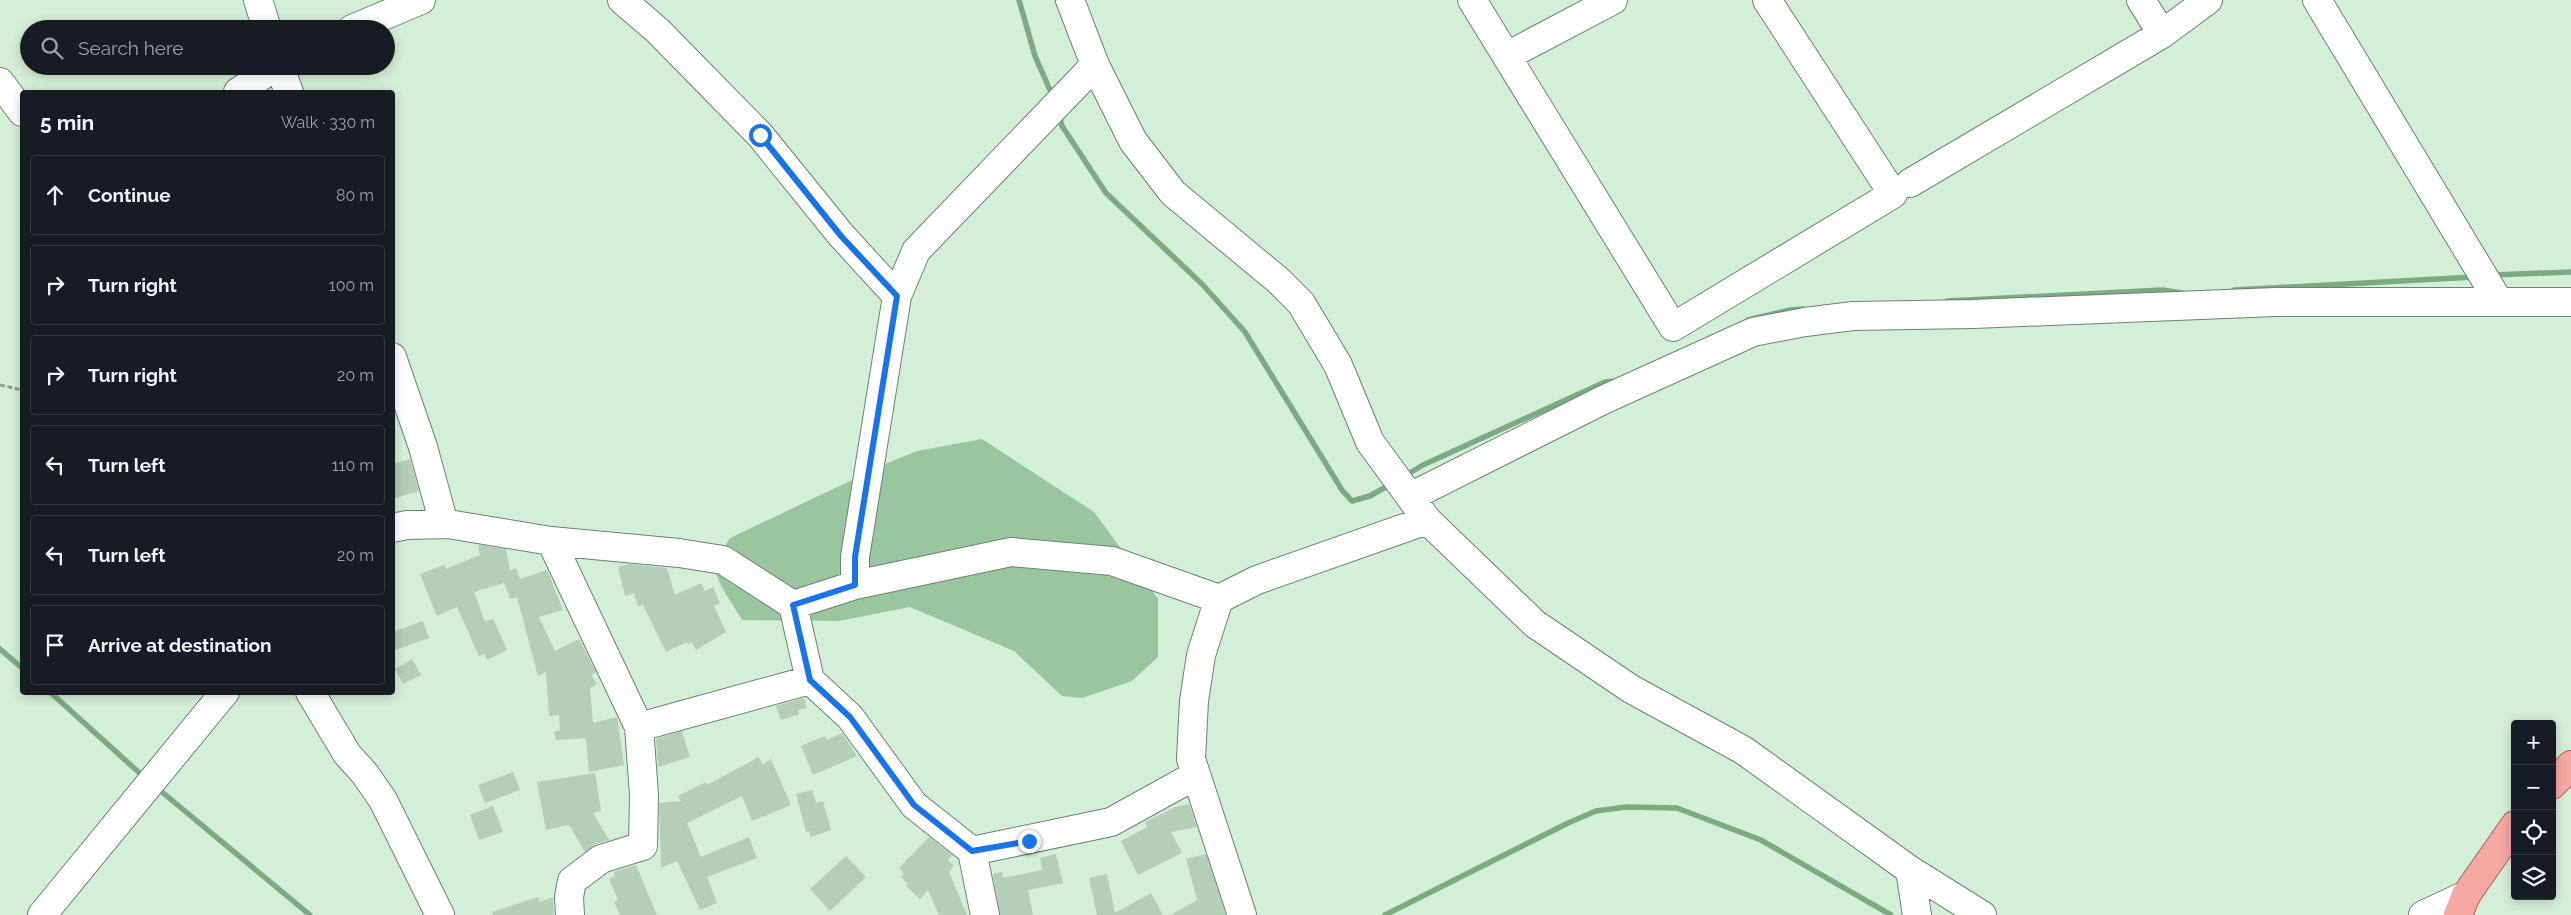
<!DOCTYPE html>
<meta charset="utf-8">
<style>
:root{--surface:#171b24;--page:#20242c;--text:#f1f3f6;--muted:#9ea1a6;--line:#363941}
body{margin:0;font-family:Raleway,sans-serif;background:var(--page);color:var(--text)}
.controls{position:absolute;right:15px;bottom:15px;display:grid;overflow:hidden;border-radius:5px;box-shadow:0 2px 12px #0003}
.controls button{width:45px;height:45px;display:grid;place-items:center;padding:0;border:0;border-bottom:1px solid var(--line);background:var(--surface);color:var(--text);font:25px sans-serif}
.stop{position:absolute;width:15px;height:15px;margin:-11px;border:4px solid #1a73e8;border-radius:50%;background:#fff}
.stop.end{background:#1a73e8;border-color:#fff;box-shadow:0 1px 5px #0008}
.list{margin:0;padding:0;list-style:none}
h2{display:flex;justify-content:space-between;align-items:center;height:65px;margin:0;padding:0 20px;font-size:21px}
h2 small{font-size:16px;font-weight:400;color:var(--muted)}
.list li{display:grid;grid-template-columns:32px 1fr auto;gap:15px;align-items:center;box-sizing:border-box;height:80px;margin:0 10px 10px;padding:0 10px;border:1px solid var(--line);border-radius:5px}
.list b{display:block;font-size:19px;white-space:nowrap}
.list em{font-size:16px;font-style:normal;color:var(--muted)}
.icon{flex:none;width:28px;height:28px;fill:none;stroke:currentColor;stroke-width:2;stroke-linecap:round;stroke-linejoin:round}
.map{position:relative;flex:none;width:2571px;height:915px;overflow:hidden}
.search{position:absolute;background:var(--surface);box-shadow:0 2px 12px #0003;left:20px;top:20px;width:375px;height:55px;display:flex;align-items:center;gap:12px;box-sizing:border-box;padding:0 18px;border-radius:28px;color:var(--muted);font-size:19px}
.panel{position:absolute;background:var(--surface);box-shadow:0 2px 12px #0003;left:20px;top:90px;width:375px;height:605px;border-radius:5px}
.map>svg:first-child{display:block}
.green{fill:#99c59f}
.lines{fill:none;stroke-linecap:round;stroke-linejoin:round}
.stream{stroke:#7caa82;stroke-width:5.5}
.building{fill:#b4ceb7}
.minor-casing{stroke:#6b846f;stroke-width:30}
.major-casing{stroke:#ae5e54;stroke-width:30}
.path{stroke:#8a9e8d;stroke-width:3;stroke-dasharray:5 2.5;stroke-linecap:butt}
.minor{stroke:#fff;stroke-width:28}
.major{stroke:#f6a9a3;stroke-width:28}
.route{stroke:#1a73e8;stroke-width:6}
</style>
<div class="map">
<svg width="2571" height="915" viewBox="0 0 2571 915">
<rect width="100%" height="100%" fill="#d4efd7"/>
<path class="green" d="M 982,439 L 1094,512 L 1158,599 L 1158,657 L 1132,681 L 1082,698 L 1062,696 L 1014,651 L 910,607 L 839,621 L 742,620 L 721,586 L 713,566 L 730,538 L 890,462 L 917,451 Z"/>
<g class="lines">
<path class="stream" d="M 1019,0 L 1035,56 L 1053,97
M 1059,115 L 1062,126 L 1106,193 L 1202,284 L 1245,332 L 1342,490 L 1352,501 L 1370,496 L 1391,484
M 2493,275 L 2571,272
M 2234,290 L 2474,277
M 1947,301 L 2162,290 L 2182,293
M 1748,320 L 1790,310 L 1803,309
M 1403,477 L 1423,465 L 1605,382 L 1615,381
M 0,649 L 22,668
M 50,692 L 145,778
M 156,787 L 310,915
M 1385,915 L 1568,823 L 1596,811 L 1626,807 L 1677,808 L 1761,840 L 1891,915"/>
</g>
<path class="building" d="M 410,459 L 419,491 L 392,499 L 392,464 Z
M 480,545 L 506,549 L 510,571 L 516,568 L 520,579 L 547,570 L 563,610 L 539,617 L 555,651 L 579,639 L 596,672 L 591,675 L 597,684 L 590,688 L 593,723 L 617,717 L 624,765 L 589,772 L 586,738 L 556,740 L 554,732 L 560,730 L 559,715 L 549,716 L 546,672 L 538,676 L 517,597 L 510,599 L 504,583 L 474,592 L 485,622 L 493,618 L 507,650 L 487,660 L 484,654 L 479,656 L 457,607 L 437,616 L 420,574 L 444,565 L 446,569 L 480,555 L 478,546 Z
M 629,564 L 667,568 L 675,595 L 701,583 L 705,591 L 713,587 L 720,603 L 714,606 L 726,632 L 696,650 L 692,642 L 688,644 L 687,642 L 666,652 L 643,605 L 638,606 L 634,593 L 625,596 L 618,567 Z
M 423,621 L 429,638 L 392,651 L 392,632 Z
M 412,659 L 421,675 L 403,684 L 395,669 Z
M 804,698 L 807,708 L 798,710 L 799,714 L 781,720 L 776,706 Z
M 682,731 L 690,757 L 658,767 L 656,739 Z
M 842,733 L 857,756 L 813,775 L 801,746 L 825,736 L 827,740 Z
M 759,757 L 763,765 L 771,759 L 791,805 L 752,821 L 742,796 L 687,823 L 701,857 L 749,837 L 757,858 L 707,877 L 717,903 L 700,910 L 677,861 L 661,868 L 659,803 L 681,801 L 678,796 L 706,782 L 707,785 Z
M 513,772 L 520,790 L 485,803 L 478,785 Z
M 595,773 L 601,811 L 593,813 L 609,840 L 596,844 L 585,852 L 569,825 L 546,830 L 537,782 Z
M 812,790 L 816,803 L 823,801 L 831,830 L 811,837 L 809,831 L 806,832 L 796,794 Z
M 1189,804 L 1197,827 L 1171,832 L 1182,853 L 1138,875 L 1121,841 L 1147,827 L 1145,822 L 1175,807 Z
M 493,806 L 503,832 L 479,840 L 470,815 Z
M 929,837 L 952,855 L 948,860 L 954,866 L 949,872 L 967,915 L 939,915 L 928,890 L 920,899 L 906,886 L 908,884 L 901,877 L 904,873 L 899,868 Z
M 1056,854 L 1063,883 L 1028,890 L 1033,915 L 1000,915 L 993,874 L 1002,872 L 1003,878 L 1042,870 L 1040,858 Z
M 1206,854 L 1226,915 L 1170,915 L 1197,900 L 1186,859 Z
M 846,856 L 866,877 L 830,911 L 810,889 Z
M 636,865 L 657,915 L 620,915 L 614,902 L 618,900 L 609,879 L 615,876 L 614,872 Z
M 1107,874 L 1115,913 L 1151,893 L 1163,915 L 1097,915 L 1089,878 Z
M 538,897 L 540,902 L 553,897 L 554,915 L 493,915 L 492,912 Z"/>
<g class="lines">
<g class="minor-casing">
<path id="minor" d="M 258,0 L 267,29
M 622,0 L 658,31 L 760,135 L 841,235 L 897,296
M 1070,0 L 1095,65 L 1133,141 L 1173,193 L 1279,281 L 1301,303 L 1338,365 L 1370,442 L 1427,520 L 1535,624 L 1631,689 L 1743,750 L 1910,870 L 1982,915
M 1472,0 L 1673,327 L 1893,194 L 1767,0
M 2141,0 L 2162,34
M 2317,0 L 2499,302
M 352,29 L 421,0
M 1507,56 L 1613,0
M 279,66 L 289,92
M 0,82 L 22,112
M 238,92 L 276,66
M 1910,183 L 2162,34 L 2208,0
M 392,357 L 423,447 L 444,524
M 1410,497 L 1603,400 L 1753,332 L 1805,322 L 1853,316 L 1973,314 L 2276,302 L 2571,302
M 392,528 L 407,525 L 448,524 L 551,541 L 679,553 L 723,560 L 793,605 L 855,585 L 1011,552 L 1112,561 L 1219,599 L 1257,580 L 1427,520
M 551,541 L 639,727 L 644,795 L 643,846 L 601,859 L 572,881 L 569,897 L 570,915
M 855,585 L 855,557 L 897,296 L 916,251 L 1095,65
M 1219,599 L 1201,655 L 1194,701 L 1191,759 L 1242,915
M 793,605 L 810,680 L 850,717 L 914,805 L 972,851 L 985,915
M 310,692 L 347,754 L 365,774 L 383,800 L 440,915
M 639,727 L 810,680
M 972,851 L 1111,822 L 1196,775
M 1910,870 L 1917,915
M 42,915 L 225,692
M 2423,915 L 2466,895"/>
</g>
<g class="major-casing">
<path id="major" d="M 2552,785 L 2571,765
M 2458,915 L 2466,895 L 2515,825"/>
</g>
<path class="path" d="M 0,385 L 22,390"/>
<use href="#minor" class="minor"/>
<use href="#major" class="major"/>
</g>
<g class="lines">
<path class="route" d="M 760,135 L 841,236 L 897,296 L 855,557 L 855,585 L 793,605 L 810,680 L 850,717 L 914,805 L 972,851 L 1029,841"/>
</g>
</svg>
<div class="controls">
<button>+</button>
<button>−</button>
<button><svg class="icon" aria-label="locate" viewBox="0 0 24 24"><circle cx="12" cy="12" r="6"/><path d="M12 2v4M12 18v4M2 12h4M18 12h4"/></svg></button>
<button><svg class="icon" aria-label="layers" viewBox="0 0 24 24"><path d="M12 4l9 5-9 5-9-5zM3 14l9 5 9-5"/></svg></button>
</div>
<div class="stop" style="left:760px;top:135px"></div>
<div class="stop end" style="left:1029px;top:841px"></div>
<div class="search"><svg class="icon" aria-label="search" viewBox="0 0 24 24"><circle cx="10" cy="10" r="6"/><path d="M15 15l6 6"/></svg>Search here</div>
<section class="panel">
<h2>5 min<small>Walk · 330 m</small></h2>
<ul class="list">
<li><svg class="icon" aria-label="ahead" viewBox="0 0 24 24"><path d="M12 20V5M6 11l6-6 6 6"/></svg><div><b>Continue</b></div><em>80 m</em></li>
<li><svg class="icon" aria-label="right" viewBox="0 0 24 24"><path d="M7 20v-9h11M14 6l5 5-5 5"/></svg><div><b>Turn right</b></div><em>100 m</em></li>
<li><svg class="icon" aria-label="right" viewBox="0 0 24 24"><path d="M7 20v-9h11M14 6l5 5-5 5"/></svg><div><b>Turn right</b></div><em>20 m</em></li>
<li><svg class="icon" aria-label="left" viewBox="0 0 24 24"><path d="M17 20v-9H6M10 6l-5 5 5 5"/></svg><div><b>Turn left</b></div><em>110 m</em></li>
<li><svg class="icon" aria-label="left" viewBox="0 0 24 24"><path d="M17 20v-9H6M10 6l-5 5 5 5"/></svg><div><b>Turn left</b></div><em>20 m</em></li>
<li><svg class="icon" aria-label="arrive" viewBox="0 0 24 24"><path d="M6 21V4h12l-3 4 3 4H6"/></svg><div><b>Arrive at destination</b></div></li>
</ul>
</section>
</div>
